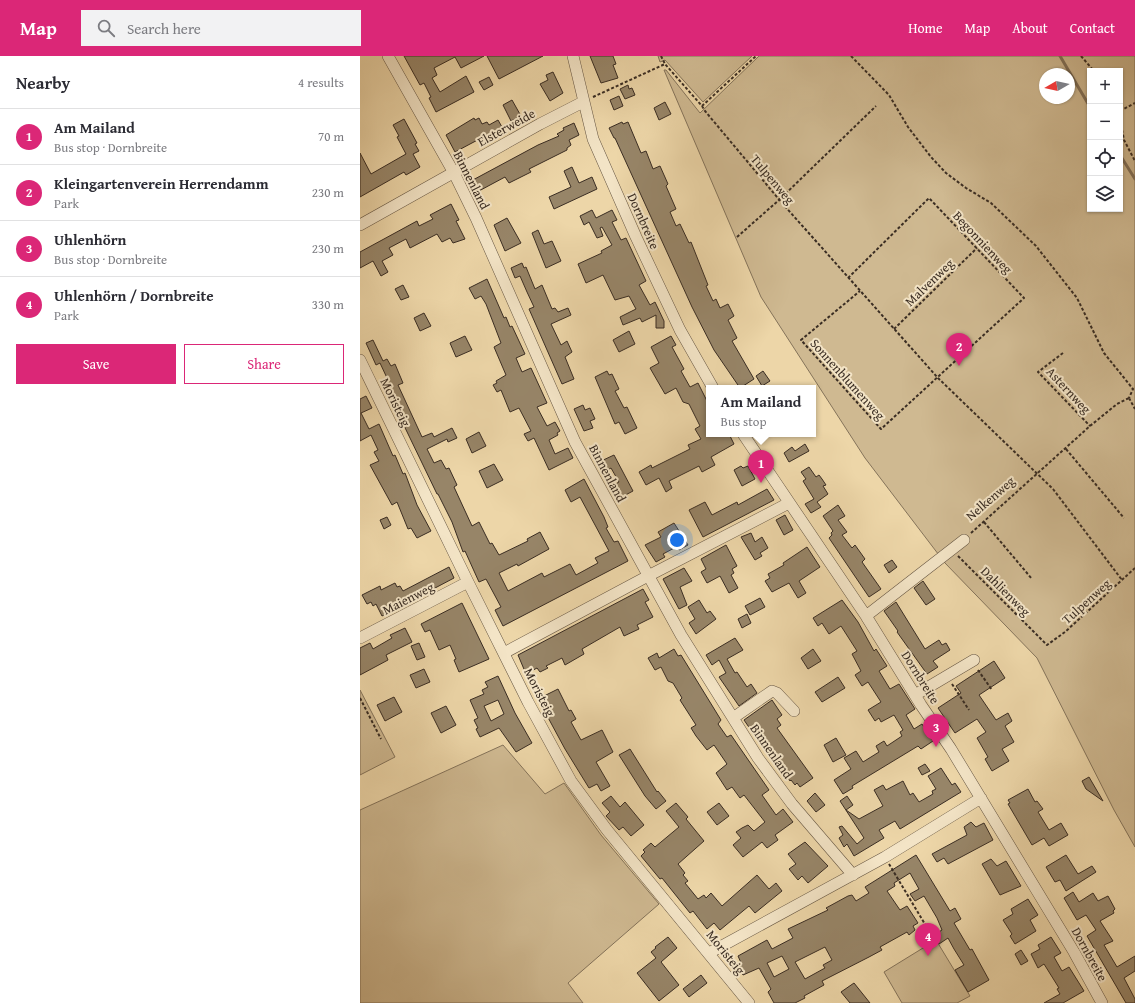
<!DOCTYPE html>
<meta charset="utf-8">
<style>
:root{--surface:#fff;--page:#f2f2f3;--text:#2b2b33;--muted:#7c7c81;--line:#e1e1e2;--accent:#db2777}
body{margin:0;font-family:"Gentium Book Plus",serif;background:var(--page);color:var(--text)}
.controls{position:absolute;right:12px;top:12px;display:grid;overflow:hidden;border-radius:0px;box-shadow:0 1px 3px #0004}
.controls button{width:36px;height:36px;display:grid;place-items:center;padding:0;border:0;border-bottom:1px solid var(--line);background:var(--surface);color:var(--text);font:20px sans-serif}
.compass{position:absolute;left:679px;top:12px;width:36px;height:36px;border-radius:50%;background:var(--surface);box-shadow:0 1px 3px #0004;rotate:261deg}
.you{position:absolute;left:317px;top:484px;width:14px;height:14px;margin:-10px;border:3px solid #fff;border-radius:50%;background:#1a73e8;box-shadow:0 0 0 6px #1a73e833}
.badge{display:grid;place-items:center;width:26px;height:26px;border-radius:50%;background:var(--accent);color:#fff;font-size:13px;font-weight:700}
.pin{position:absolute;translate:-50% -33px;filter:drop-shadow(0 1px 2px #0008)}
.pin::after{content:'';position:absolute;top:21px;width:14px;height:12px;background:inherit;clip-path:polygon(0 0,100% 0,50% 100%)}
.popup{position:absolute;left:346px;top:329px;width:110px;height:52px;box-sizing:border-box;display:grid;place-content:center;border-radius:0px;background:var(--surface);filter:drop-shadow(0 1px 3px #0005);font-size:13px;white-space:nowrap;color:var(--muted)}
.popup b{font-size:15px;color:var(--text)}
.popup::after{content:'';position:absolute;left:50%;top:100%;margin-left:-8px;border:8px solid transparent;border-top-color:var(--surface)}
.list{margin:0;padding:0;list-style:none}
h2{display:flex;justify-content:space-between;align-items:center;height:52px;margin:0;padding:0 16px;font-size:17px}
h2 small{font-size:13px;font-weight:400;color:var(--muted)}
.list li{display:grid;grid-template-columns:26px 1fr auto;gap:12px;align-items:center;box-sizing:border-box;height:56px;padding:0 16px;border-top:1px solid var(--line)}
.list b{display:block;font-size:15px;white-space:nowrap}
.list p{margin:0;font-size:13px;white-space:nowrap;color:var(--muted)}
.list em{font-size:13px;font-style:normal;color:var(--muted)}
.actions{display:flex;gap:8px;padding:12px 16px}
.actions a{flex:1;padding:9px 0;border:1px solid var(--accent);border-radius:0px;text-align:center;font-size:14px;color:var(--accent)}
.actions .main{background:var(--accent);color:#fff}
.icon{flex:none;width:22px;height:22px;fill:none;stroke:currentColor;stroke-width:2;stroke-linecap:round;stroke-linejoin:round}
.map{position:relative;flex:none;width:775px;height:947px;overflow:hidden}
header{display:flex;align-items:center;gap:24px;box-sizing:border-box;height:56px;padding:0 20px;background:var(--accent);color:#fff}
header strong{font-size:19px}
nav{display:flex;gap:22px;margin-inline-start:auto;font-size:14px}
.search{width:280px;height:36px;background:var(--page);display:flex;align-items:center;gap:10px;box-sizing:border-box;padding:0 14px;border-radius:0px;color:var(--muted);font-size:15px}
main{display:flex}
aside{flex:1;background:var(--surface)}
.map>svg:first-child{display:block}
.green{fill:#cfb991;stroke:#84735a;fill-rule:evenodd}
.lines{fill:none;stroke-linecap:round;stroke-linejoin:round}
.stream{stroke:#817058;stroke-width:3}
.building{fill:#978568;stroke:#3a2d23;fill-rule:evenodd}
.minor-casing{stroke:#675744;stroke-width:12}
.path{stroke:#3a2d23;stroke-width:2;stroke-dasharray:3 2;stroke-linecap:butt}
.minor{stroke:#f3e4c6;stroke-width:11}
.labels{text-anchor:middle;stroke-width:4;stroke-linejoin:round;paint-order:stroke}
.street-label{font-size:13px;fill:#3a2d23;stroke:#f3e4c6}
</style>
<header>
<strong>Map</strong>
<div class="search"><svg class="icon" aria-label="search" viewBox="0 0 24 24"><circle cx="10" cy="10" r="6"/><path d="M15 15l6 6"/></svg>Search here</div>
<nav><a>Home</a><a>Map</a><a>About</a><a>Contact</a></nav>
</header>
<main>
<aside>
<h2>Nearby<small>4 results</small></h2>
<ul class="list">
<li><span class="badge">1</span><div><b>Am Mailand</b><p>Bus stop · Dornbreite</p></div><em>70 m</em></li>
<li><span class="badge">2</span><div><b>Kleingartenverein Herrendamm</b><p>Park</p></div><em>230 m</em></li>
<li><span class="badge">3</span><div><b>Uhlenhörn</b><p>Bus stop · Dornbreite</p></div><em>230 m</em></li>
<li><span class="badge">4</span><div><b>Uhlenhörn / Dornbreite</b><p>Park</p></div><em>330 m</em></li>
</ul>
<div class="actions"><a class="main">Save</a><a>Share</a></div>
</aside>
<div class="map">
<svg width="775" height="947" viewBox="0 0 775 947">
<rect width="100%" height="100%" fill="#edd6a8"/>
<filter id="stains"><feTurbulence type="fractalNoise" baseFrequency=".005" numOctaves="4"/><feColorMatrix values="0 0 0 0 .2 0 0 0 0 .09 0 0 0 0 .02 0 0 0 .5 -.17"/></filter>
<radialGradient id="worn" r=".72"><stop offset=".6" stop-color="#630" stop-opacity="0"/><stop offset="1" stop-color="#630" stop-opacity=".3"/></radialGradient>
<path class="green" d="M 298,0 L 392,0 L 343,46 L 305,4 L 300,6 Z
M 399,0 L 775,0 L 775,791 L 754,754 L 677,602 L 585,507 L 505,402 L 401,241 L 304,14 L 306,14 L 340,57 ZM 730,15 L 760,15 L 760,153 L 730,153 ZM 685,18 L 709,18 L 709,42 L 685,42 Z
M 0,634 L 35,701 L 0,719 Z
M 143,689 L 185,738 L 204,727 L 241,779 L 299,848 L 208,927 L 223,947 L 0,947 L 0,754 Z
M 576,884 L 610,940 L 597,947 L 542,947 L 524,916 Z"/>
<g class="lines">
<path class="stream" d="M 700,0 L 730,51
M 760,99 L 775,123"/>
</g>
<path class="building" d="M 44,0 L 124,0 L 101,12 L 95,1 L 74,12 L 77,19 L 72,22 L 80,36 L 106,20 L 114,36 L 76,56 L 69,42 L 71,41 L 64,27 L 60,29 Z
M 127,0 L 183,0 L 139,23 Z
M 230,0 L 253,0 L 256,8 L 253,9 L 258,22 L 241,27 Z
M 193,16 L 203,37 L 190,45 L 180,28 L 188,24 L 186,19 Z
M 129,21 L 133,29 L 124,34 L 119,26 Z
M 268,29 L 269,33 L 272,32 L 275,39 L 265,43 L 260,33 Z
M 259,40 L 263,50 L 254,54 L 250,44 Z
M 152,44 L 161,60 L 151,65 L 143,49 Z
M 305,46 L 311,58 L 299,64 L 294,52 Z
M 114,62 L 115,64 L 119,62 L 122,68 L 127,66 L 129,69 L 138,64 L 142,71 L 95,96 L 86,79 Z
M 44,63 L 57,87 L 55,88 L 59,95 L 53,98 L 60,111 L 46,119 L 44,116 L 0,141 L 0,97 L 11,118 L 46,98 L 37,81 L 39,80 L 33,69 Z
M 262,66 L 263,68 L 268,66 L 281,97 L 286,95 L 293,113 L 300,110 L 308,128 L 306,130 L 316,153 L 310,156 L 316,170 L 320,168 L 329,187 L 331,186 L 348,229 L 346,230 L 353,245 L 356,243 L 360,252 L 368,248 L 374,260 L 368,264 L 377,282 L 372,285 L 394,323 L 380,332 L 354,294 L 332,251 L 255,82 L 254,82 L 249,72 Z
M 214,67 L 219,79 L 209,84 L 211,89 L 207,92 L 207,94 L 169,113 L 171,116 L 149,127 L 145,121 L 117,136 L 111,125 L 178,89 L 199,80 L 197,78 L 204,74 L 203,72 Z
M 212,111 L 219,127 L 232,121 L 237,133 L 194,153 L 189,141 L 211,131 L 204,115 Z
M 91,148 L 99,164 L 96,165 L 105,183 L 93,187 L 90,182 L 82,186 L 77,178 L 50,192 L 46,183 L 29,192 L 33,199 L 22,205 L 28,216 L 21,220 L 13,205 L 0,212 L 0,196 L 57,165 L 59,170 L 73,163 L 70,159 Z
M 232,154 L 236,162 L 252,154 L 257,164 L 252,166 L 261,184 L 266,182 L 286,225 L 279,229 L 290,249 L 295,246 L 304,265 L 304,272 L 296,272 L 296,259 L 282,266 L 280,262 L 263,269 L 260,261 L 276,253 L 269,240 L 255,244 L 243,219 L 226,227 L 218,208 L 242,197 L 241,195 L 252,189 L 242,171 L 240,172 L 243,180 L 237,182 L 229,166 L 224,169 L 220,160 Z
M 147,162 L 161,187 L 145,195 L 134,169 Z
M 178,174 L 184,188 L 192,185 L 201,205 L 186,212 L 172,177 Z
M 162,207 L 164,212 L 166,211 L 175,233 L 182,229 L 192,253 L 195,252 L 198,256 L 208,252 L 211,259 L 191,268 L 201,289 L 207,285 L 212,296 L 205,301 L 214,323 L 202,328 L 169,253 L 174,251 L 167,236 L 160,220 L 155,222 L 151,212 Z
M 127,223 L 144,262 L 146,261 L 150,271 L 152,270 L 165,298 L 156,302 L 162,316 L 171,312 L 187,347 L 177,351 L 187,370 L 195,366 L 200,375 L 197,377 L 198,379 L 189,384 L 195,398 L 208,392 L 213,402 L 189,414 L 174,382 L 168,385 L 164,378 L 171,375 L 159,352 L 150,356 L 141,334 L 137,336 L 133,329 L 137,327 L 136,325 L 146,319 L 134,291 L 141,287 L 126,248 L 121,240 L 115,243 L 109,232 Z
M 43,229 L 49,241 L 41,244 L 35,233 Z
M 64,257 L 71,270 L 60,275 L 54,262 Z
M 269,275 L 275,288 L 259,296 L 253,284 Z
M 105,280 L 112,294 L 96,301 L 90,287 Z
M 311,280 L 316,289 L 312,291 L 324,313 L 321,315 L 330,331 L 338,327 L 349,349 L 349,378 L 369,378 L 374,388 L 351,401 L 355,409 L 342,416 L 339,410 L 309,425 L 312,432 L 306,436 L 299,422 L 286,429 L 279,416 L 291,409 L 292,412 L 330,393 L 328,389 L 341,383 L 335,373 L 340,370 L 329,348 L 323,346 L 316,332 L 305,338 L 290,312 L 299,307 L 291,291 Z
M 13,284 L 23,305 L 27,303 L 31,310 L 35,308 L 43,327 L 38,329 L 62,381 L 72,377 L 74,381 L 92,372 L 97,382 L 88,386 L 87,383 L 67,393 L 74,407 L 81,404 L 86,413 L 89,412 L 97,429 L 94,431 L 112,470 L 119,466 L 130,488 L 132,487 L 139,499 L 168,485 L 167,483 L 180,476 L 189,493 L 158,510 L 157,508 L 139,517 L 148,535 L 182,517 L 184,521 L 210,508 L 216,519 L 238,507 L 235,502 L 249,495 L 220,441 L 211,446 L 205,434 L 224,423 L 244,461 L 248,471 L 246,472 L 254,486 L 258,485 L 268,505 L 143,570 L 135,554 L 141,551 L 126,523 L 119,526 L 105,495 L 103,496 L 92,466 L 78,438 L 77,438 L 22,324 L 27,322 L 20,307 L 16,309 L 6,287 Z
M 247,315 L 249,319 L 252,318 L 259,333 L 255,335 L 264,352 L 267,351 L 277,372 L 265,378 L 259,366 L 255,368 L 235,321 Z
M 403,315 L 410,325 L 402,330 L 396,320 Z
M 6,340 L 12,352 L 1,357 L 9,373 L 19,368 L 33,400 L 35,399 L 43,418 L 45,417 L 57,449 L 71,475 L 57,482 L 51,472 L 48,473 L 37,446 L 32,449 L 10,409 L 19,405 L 14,396 L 18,394 L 11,379 L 0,385 L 0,343 Z
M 223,349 L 225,354 L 230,352 L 235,363 L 230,365 L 233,372 L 224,375 L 214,353 Z
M 119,376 L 126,390 L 112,397 L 106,383 Z
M 445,388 L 449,395 L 429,406 L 424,397 L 432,391 L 435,395 Z
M 254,399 L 273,435 L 258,443 L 252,430 L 259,426 L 251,412 L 244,416 L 239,406 Z
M 134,408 L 143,424 L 127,432 L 119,415 Z
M 381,410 L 383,412 L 388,410 L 395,423 L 382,430 L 374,414 Z
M 449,411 L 456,421 L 459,419 L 462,423 L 466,429 L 463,430 L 468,438 L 457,446 L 461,451 L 451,457 L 445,448 L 454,443 L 443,425 L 446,423 L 441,416 Z
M 407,433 L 414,444 L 343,481 L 329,454 L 345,446 L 352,459 L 377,446 L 378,449 Z
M 478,449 L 485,460 L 478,464 L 487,476 L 482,479 L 492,492 L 495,489 L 505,503 L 502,506 L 521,533 L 509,541 L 469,482 L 472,479 L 471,477 L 473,475 L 463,460 Z
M 425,459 L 433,474 L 424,479 L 416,464 Z
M 27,461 L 31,469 L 24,473 L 20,464 Z
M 314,467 L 328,489 L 319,494 L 318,490 L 303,498 L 305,501 L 296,506 L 285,489 L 301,481 L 298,476 Z
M 391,477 L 395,486 L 402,481 L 408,492 L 400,497 L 402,500 L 395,504 L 381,481 Z
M 366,489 L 377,510 L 372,513 L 374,517 L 371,519 L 378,532 L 369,537 L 360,520 L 347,527 L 341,516 L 346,513 L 341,503 Z
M 447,491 L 460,511 L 439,525 L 446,537 L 438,542 L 429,527 L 412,536 L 405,525 L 410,522 L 408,518 L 424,509 L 423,507 Z
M 532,504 L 537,511 L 529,517 L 524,509 Z
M 89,511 L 94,522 L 22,560 L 16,548 L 13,550 L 11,546 L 7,548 L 2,539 L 20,530 L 21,534 L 35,527 L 37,531 L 40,530 L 43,535 Z
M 324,512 L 332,525 L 320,531 L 327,549 L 319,553 L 303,523 Z
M 563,525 L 575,543 L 566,549 L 554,532 Z
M 283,533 L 289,544 L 285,546 L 293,561 L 277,569 L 279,573 L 264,580 L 260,571 L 222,593 L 224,598 L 205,609 L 202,602 L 186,610 L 188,612 L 180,616 L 177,612 L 166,618 L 158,599 Z
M 400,542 L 405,551 L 390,559 L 385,550 Z
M 339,544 L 347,557 L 350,555 L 356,563 L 336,578 L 329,567 L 335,563 L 328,551 Z
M 482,544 L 498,566 L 514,595 L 516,593 L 527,610 L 519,615 L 530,633 L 539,628 L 555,653 L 546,659 L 554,673 L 562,668 L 573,685 L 561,693 L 558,690 L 492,730 L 493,732 L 483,738 L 474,724 L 491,713 L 484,702 L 496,695 L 503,706 L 519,696 L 516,690 L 524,685 L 527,690 L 542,680 L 540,676 L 543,674 L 534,659 L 521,666 L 519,662 L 515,665 L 508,654 L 521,646 L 508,626 L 502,630 L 495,619 L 501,615 L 492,598 L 497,595 L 481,570 L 469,578 L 462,567 L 458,570 L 453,562 Z
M 536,546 L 565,593 L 579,584 L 582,589 L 586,587 L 590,594 L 573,605 L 578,611 L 567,618 L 537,576 L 538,575 L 524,555 Z
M 102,547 L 129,603 L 99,616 L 94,604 L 96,603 L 90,589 L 79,594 L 70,574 L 65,576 L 61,568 Z
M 387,558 L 391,567 L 382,572 L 378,563 Z
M 45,572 L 52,586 L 26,599 L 28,604 L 0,619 L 0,592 L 10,587 L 13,593 L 32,582 L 30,579 Z
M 375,582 L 383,594 L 367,603 L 375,617 L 377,616 L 387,631 L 391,628 L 397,637 L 379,650 L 359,621 L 366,617 L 359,604 L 352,609 L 346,599 Z
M 59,587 L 65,601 L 57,604 L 51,590 Z
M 314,593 L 318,600 L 321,599 L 361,664 L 358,668 L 367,681 L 371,679 L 409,734 L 402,739 L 416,759 L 423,753 L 433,766 L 415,779 L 418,784 L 407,792 L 402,786 L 383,801 L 373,789 L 381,782 L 376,776 L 382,772 L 388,769 L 394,775 L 405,766 L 384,739 L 380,742 L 372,731 L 367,734 L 356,717 L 367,708 L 354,689 L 347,694 L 336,680 L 331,672 L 336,669 L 320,644 L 322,642 L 313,627 L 308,625 L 301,611 L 295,614 L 288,602 L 297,597 L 299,602 Z
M 453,593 L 461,605 L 448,613 L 441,602 Z
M 634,605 L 645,622 L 619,639 L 636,664 L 648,657 L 652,665 L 645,670 L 654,686 L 642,693 L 649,705 L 632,715 L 625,703 L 628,701 L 617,682 L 626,676 L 617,663 L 595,677 L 578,652 L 601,637 L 596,630 Z
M 64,613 L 70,626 L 56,632 L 50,619 Z
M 138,620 L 155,657 L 172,687 L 156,696 L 139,672 L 120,681 L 116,673 L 118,672 L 114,664 L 118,662 L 110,644 L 124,638 L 122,634 L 128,631 L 125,626 ZM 138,644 L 144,658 L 131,665 L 124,650 Z
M 478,621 L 485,632 L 462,646 L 455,636 Z
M 198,633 L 209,655 L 211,654 L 216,663 L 211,666 L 221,684 L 242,674 L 253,696 L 236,706 L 250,730 L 241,735 L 237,728 L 229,732 L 205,693 L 178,643 Z
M 34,641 L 42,656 L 25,665 L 17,649 Z
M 412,644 L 422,659 L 417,663 L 421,669 L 417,672 L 453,722 L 440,731 L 437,727 L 435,729 L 431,724 L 430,725 L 408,695 L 406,696 L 384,664 Z
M 86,650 L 96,669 L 81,677 L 71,657 Z
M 476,682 L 486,699 L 473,706 L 464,689 Z
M 270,693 L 297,736 L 298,735 L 306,745 L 296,753 L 285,740 L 259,699 Z
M 565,708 L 570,715 L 562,719 L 558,712 Z
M 581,712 L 592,729 L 595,727 L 601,736 L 540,773 L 535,765 L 519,774 L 524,782 L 494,800 L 487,788 L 484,791 L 479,782 L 483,779 L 479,771 L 482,770 L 497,788 L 504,782 L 480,745 L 487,740 L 493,749 L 486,754 L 499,763 L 523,750 L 514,734 L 523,729 L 526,734 L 543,725 L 550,739 L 553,737 L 559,746 L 573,738 L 572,735 L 576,733 L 568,720 Z
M 729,721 L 743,745 L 726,733 L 722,725 Z
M 668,733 L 675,746 L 677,745 L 683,753 L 678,756 L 689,774 L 701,767 L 708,779 L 689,790 L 684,782 L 672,789 L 648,748 L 650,747 L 648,744 Z
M 455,737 L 465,749 L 456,756 L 447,745 Z
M 251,740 L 260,751 L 265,746 L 284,769 L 271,780 L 263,771 L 259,774 L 246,760 L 250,756 L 242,747 Z
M 316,747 L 328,761 L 326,763 L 344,785 L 318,808 L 325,817 L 323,819 L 328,825 L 325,827 L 338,843 L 344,839 L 346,842 L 351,837 L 362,850 L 397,819 L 409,833 L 416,827 L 422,835 L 395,857 L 389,850 L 360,874 L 354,867 L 347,873 L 333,855 L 330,857 L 302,822 L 300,823 L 281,800 L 285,796 L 283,794 L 291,787 L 295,791 L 319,771 L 306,755 Z
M 359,747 L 369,760 L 357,769 L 347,756 Z
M 611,766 L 616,771 L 624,767 L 633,784 L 588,808 L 584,802 L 577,806 L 572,798 L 607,779 L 604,771 Z
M 445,786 L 468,810 L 448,827 L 442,820 L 438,824 L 429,813 L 436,808 L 428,798 Z
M 556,799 L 590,855 L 595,852 L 601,863 L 594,867 L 610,894 L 612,893 L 629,924 L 608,936 L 595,914 L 604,909 L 594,893 L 588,882 L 579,888 L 574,879 L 582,874 L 577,862 L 564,840 L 555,845 L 550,838 L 559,833 L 550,817 L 534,827 L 535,830 L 527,835 L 540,854 L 547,850 L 558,867 L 553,870 L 555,874 L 549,879 L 547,876 L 520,891 L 522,894 L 509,901 L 462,925 L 464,929 L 444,940 L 445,942 L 435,947 L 414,947 L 408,936 L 411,933 L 399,912 L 383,919 L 379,911 L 382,909 L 378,900 L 407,884 L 412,893 L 433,882 L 428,873 L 468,854 L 466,852 L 488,840 L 492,839 L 496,845 L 509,837 L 505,831 ZM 465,891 L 472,904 L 463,909 L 465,912 L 445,923 L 435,906 ZM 422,900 L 429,913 L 414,921 L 407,907 Z
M 706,799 L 718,818 L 732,810 L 736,816 L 706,835 L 700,824 L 695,826 L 686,811 Z
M 631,803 L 637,810 L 646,805 L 661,830 L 640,839 L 622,808 Z
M 713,836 L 719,846 L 733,837 L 738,845 L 748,840 L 755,853 L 753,855 L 754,857 L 740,865 L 753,885 L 744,889 L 757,911 L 775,900 L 775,915 L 764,922 L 775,943 L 775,947 L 766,947 L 727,880 L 736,874 L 726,859 L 717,864 L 704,842 Z
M 668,843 L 678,859 L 670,864 L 676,875 L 655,888 L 650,880 L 652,878 L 643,864 L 653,858 L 651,853 Z
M 308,881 L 317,892 L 301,906 L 319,929 L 299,945 L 277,917 L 296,902 L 291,896 L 296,892 L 295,891 Z
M 691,881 L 701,897 L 694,901 L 702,915 L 709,911 L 724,935 L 703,947 L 684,947 L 700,938 L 697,933 L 699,932 L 684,908 L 678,912 L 671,898 L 680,893 L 678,889 Z
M 661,894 L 668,905 L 661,909 L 655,898 Z
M 341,919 L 347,927 L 329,941 L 323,933 Z
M 494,927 L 510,947 L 490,947 L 481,936 Z"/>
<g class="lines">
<g class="minor-casing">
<path id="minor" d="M 28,0 L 94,117 L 116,162 L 215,386 L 321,579 L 398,702 L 432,748 L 493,819
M 213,0 L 233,83 L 276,181 L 320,274 L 353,332
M 0,169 L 180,68 L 223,46
M 0,304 L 108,526 L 168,646 L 211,725 L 247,774 L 389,947
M 383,378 L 506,560 L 561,649 L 591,693 L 714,896 L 742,947
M 506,560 L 604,484
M 0,582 L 108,526
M 144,597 L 288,520 L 429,447
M 555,639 L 614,604
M 373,662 L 412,635 L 417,637 L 434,655
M 349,897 L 525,801 L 621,742"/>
</g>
<path class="path" d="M 301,0 L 305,8
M 491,0 L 529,39 L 548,71 L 571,101 L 586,117 L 606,132 L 631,147 L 676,190 L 717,242 L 744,297 L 773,333 L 769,342
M 721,0 L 734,15
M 233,41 L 305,8 L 342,50 L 396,0
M 342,50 L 345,55 L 422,147 L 578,322 L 693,433 L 762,524
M 760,55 L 775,47
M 760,64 L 764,84 L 775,105
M 377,181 L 419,144 L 516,50
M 488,222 L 569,142 L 664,242 L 521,373 L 441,284 L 500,235
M 534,273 L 617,192
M 703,297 L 678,316 L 730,370
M 769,342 L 775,353
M 706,393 L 764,462
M 624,466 L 672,523
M 611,477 L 730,370 L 757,348 L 769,342
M 598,500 L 687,589 L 705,576 L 775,512
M 618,614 L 632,634
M 592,628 L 609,654
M 0,642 L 21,683
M 529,808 L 575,885"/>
<use href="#minor" class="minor"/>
</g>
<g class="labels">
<g class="street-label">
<text transform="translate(146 71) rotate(-29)" y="5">Elsterweide</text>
<text transform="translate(413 123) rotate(50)" y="5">Tulpenweg</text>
<text transform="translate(112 124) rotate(63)" y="5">Binnenland</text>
<text transform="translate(284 165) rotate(66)" y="5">Dornbreite</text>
<text transform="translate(623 186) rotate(47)" y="5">Begonnienweg</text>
<text transform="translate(569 226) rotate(-44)" y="5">Malvenweg</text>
<text transform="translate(488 323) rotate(48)" y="5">Sonnenblumenweg</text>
<text transform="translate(709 334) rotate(47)" y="5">Asternweg</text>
<text transform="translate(36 346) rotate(64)" y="5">Moristeig</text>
<text transform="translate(248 417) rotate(62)" y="5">Binnenland</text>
<text transform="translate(630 442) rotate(-41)" y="5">Nelkenweg</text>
<text transform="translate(646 535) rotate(45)" y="5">Dahlienweg</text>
<text transform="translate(48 542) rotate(-27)" y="5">Maienweg</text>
<text transform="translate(726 545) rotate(-42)" y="5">Tulpenweg</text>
<text transform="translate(561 621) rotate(58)" y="5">Dornbreite</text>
<text transform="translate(180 636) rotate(63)" y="5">Moristeig</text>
<text transform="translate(412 695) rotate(55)" y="5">Binnenland</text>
<text transform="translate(366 896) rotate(51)" y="5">Moristeig</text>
<text transform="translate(730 898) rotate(61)" y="5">Dornbreite</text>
</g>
</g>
<rect width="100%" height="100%" filter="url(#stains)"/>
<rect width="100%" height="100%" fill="url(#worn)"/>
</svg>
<div class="controls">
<button>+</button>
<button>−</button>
<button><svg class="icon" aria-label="locate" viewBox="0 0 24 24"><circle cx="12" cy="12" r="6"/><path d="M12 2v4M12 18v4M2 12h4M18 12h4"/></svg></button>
<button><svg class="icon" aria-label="layers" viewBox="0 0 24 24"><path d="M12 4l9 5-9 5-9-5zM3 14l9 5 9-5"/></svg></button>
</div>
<svg class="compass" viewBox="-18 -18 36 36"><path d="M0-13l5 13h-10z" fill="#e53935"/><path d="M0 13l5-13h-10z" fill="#7c7c81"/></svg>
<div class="you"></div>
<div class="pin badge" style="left:401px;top:427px">1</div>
<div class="popup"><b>Am Mailand</b>Bus stop</div>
<div class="pin badge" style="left:599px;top:310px">2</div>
<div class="pin badge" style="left:576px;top:691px">3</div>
<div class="pin badge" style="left:568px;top:900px">4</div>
</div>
</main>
